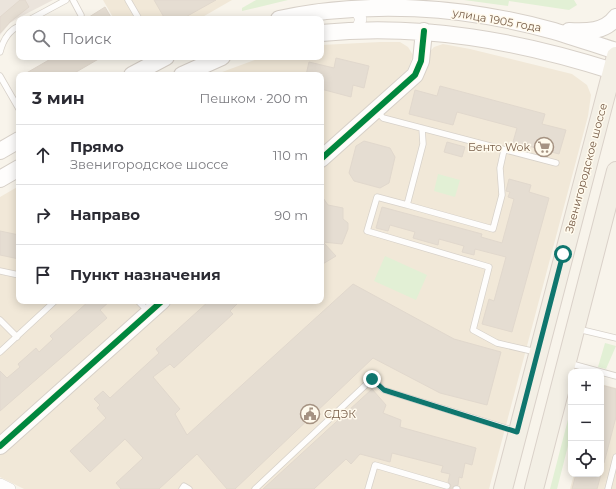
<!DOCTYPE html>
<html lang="ru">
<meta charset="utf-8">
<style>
:root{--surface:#fff;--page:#f2f2f3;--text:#2b2b33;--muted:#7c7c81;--line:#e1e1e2}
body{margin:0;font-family:Montserrat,sans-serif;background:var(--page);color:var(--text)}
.controls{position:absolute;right:12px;bottom:12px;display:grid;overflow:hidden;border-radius:8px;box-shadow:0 2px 10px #0003}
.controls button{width:36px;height:36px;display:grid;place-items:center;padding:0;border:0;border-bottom:1px solid var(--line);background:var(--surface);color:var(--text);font:20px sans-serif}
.stop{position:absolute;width:12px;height:12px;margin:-9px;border:3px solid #0f766e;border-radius:50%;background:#fff}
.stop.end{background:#0f766e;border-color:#fff;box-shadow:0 1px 4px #0008}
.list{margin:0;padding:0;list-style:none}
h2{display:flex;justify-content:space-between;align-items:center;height:52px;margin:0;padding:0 16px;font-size:17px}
h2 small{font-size:13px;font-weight:400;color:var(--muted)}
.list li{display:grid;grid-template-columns:26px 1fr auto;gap:12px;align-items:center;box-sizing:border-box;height:60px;padding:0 16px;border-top:1px solid var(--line)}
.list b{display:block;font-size:15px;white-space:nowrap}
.list p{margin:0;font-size:13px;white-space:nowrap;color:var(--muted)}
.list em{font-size:13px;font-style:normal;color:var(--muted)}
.icon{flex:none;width:22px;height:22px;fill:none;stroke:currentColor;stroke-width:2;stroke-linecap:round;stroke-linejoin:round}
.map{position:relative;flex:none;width:616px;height:489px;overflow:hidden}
.search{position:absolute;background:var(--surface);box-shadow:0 2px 10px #0003;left:16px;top:16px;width:308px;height:44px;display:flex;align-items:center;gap:10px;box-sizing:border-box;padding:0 14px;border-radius:8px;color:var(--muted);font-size:15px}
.panel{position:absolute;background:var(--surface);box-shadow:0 2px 10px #0003;left:16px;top:72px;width:308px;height:232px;border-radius:8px}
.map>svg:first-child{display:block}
.residential{fill:#f1e8d8}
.industrial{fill:#ebe4dc}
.green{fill:#e2f0d5}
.building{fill:#e5ddd2;stroke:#e1d8cd}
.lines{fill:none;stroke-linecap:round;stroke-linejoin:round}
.lane-casing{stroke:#d7d1c9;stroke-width:7}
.street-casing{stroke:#d7d1c9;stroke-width:12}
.secondary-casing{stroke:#d7d0c8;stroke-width:18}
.primary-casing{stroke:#dad1c9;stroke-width:20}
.lane{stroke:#fefdfc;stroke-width:5.5}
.street{stroke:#fefdfc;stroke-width:11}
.secondary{stroke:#fefdfc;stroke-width:16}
.primary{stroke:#f3efe5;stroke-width:18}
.cycleway-casing{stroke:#fffaed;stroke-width:8}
.cycleway{stroke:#00873e;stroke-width:6}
.route{stroke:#0f766e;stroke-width:5}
.labels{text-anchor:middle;stroke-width:3;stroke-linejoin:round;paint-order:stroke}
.street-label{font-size:11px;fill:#785e49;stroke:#fffaed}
.poi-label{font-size:11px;fill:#785e49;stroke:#fffaed;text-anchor:end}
</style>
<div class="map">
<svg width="616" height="489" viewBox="0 0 616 489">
<rect width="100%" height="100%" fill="#f8f4eb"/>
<path class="residential" d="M 103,0 L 232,0 L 199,19 L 114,19 Z
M 380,42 L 400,42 L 408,47 L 413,55 L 408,69 L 321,148 L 321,75 L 214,75 L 263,57 L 321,57 L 321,45 Z
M 443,44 L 470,49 L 572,74 L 587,85 L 591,95 L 588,116 L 489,489 L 24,489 L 0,477 L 0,454 L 171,301 L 321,301 L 321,166 L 434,47 Z
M 19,186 L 19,301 L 150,301 L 0,435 L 0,197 Z
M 601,384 L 616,388 L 616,489 L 570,489 L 574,474 L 601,474 Z"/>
<path class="industrial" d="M 0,0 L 53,0 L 20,17 L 10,23 L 0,35 Z"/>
<path class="green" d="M 256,0 L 288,0 L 242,11 L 242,8 Z
M 464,0 L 574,0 L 577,5 L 569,10 L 509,1 L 508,6 Z
M 438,174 L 460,180 L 455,197 L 434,191 Z
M 385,256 L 427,275 L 416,300 L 374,281 Z
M 605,343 L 616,346 L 606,369 L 598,367 Z
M 571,408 L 571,434 L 557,489 L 550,489 Z"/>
<path class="building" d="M 20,0 L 25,0 L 29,7 L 10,22 L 0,33 L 0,17 Z
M 154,0 L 216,0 L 182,19 L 165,19 Z
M 105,7 L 112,19 L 86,19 Z
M 54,57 L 102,57 L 71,75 L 23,75 Z
M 336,58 L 369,66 L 364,88 L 353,85 L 351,97 L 321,89 L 321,75 L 306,75 L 309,62 L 334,68 Z
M 440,86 L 545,114 L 542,124 L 566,130 L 559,154 L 513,142 L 517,128 L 457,112 L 453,125 L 409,114 L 415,90 L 437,96 Z
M 364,141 L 390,148 L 395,157 L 389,183 L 380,188 L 354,181 L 349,173 L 356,146 Z
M 447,142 L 465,147 L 462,157 L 444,152 Z
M 509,179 L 531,185 L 529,192 L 549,198 L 512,332 L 482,324 L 489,299 L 494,301 L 506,257 L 475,249 L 474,255 L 462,252 L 464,246 L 439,239 L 438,245 L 413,238 L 415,232 L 390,225 L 388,231 L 376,228 L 382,207 L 482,234 L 481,237 L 502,243 L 514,199 L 508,197 L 510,192 L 506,191 Z
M 321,195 L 328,205 L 343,208 L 343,219 L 348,223 L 348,229 L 342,244 L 323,242 L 336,256 L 321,265 Z
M 0,231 L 19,235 L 19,259 L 0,255 Z
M 353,284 L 454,339 L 501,352 L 487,405 L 440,393 L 373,358 L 235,489 L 227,489 L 197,454 L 159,489 L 121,489 L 116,483 L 143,458 L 125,439 L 90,472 L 70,451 L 106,418 L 97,408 L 100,405 L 94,399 L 103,391 L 110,398 L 159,353 L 156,349 L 209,301 L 240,301 L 230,311 L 233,314 L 174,368 L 170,364 L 153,377 L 180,409 L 175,414 L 187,435 Z
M 89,301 L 110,301 L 100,310 L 107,318 L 0,411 L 0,371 L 7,378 L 20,367 L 18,364 L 36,348 L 39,352 L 53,339 L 50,336 Z
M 601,385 L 616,389 L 616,417 L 604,463 L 601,462 Z
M 372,389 L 386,405 L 383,413 L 401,420 L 400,427 L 476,448 L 472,465 L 465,463 L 462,478 L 459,477 L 458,485 L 450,489 L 451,485 L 448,482 L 450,474 L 441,472 L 443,466 L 392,453 L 390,462 L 360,454 L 351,464 L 346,459 L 314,489 L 263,489 Z
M 576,474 L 601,474 L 597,489 L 572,489 Z"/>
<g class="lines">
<g class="lane-casing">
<path id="lane" d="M 73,0 L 81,15
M 128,0 L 139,19
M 31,19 L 66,0
M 0,52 C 3,40 8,31 19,26
M 0,76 L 19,109
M 377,111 L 383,118 L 556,163
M 422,128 L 423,144 L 407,205 L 377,197 L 367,231 L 489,267 L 473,330 L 497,343 L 536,352
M 407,205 L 493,229 L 502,195 L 500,168 L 504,150
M 0,271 L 19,275
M 138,301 L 149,312
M 0,320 L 17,337
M 578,329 L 616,338
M 0,352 L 55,301
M 568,363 L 616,376
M 182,489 L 184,486 L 189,489
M 255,489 L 372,379 L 384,390 L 515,431
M 368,489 L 375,465 L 447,486
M 456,489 L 457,489
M 608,489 L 616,457"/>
</g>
<g class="street-casing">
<path id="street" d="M 350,9 L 357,12 L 361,19 L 358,27 L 351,31
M 0,484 L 10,489"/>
</g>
<g class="secondary-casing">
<path id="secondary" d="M 279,19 C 368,0 462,6 550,30 C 572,36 594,44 616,51
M 569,31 C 586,32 605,32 616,17
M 321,33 C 422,23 520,41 616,72
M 132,75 L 166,57
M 182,75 L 222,57
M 0,151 L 19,140
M 321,159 L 415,75 L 421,61 L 424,31
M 0,179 L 19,168
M 0,446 L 162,301"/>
</g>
<g class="primary-casing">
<path id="primary" d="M 503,489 L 616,56
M 534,489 L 616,171"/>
</g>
<use href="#lane" class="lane"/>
<use href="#street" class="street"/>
<use href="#secondary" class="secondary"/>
<use href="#primary" class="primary"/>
<g class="cycleway-casing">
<path id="cycleway" d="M 321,159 L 415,75 L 421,61 L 424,31
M 0,446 L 162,301"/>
</g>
<use href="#cycleway" class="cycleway"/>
</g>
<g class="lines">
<path class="route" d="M 372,379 L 384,390 L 517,432 L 563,254"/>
</g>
<defs>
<g id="supermarket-ring" transform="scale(1)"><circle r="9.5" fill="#fffaed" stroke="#a59282" stroke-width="1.5"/><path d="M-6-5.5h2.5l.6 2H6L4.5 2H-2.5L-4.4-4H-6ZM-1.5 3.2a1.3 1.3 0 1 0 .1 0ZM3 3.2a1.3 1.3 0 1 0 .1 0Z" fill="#a59282"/></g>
<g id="civic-ring" transform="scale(1)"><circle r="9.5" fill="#fffaed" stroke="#a59282" stroke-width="1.5"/><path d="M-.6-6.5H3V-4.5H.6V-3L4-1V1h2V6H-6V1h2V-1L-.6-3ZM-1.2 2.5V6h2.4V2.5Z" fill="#a59282"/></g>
</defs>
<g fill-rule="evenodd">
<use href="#supermarket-ring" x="544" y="147"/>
<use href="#civic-ring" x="310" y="414"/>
</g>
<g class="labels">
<g class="street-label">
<text transform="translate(497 20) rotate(10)" y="4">улица 1905 года</text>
<text transform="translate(586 168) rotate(-75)" y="4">Звенигородское шоссе</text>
</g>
<g class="poi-label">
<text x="530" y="151">Бенто Wok</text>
<text x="324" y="418" text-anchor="start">СДЭК</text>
</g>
</g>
</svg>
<div class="controls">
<button>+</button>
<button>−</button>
<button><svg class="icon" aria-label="locate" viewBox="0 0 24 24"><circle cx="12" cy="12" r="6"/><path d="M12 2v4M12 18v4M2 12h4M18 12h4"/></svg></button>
</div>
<div class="stop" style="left:563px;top:254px"></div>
<div class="stop end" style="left:372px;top:379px"></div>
<div class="search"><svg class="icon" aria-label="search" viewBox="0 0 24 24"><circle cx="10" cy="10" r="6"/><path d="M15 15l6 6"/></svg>Поиск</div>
<section class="panel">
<h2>3 мин<small>Пешком · 200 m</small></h2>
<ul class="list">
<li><svg class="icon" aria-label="ahead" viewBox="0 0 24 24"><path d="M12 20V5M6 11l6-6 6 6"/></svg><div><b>Прямо</b><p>Звенигородское шоссе</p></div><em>110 m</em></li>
<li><svg class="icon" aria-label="right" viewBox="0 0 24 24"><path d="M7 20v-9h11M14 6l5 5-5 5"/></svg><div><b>Направо</b></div><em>90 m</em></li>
<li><svg class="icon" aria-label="arrive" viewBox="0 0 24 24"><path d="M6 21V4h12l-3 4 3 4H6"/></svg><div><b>Пункт назначения</b></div></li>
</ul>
</section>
</div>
